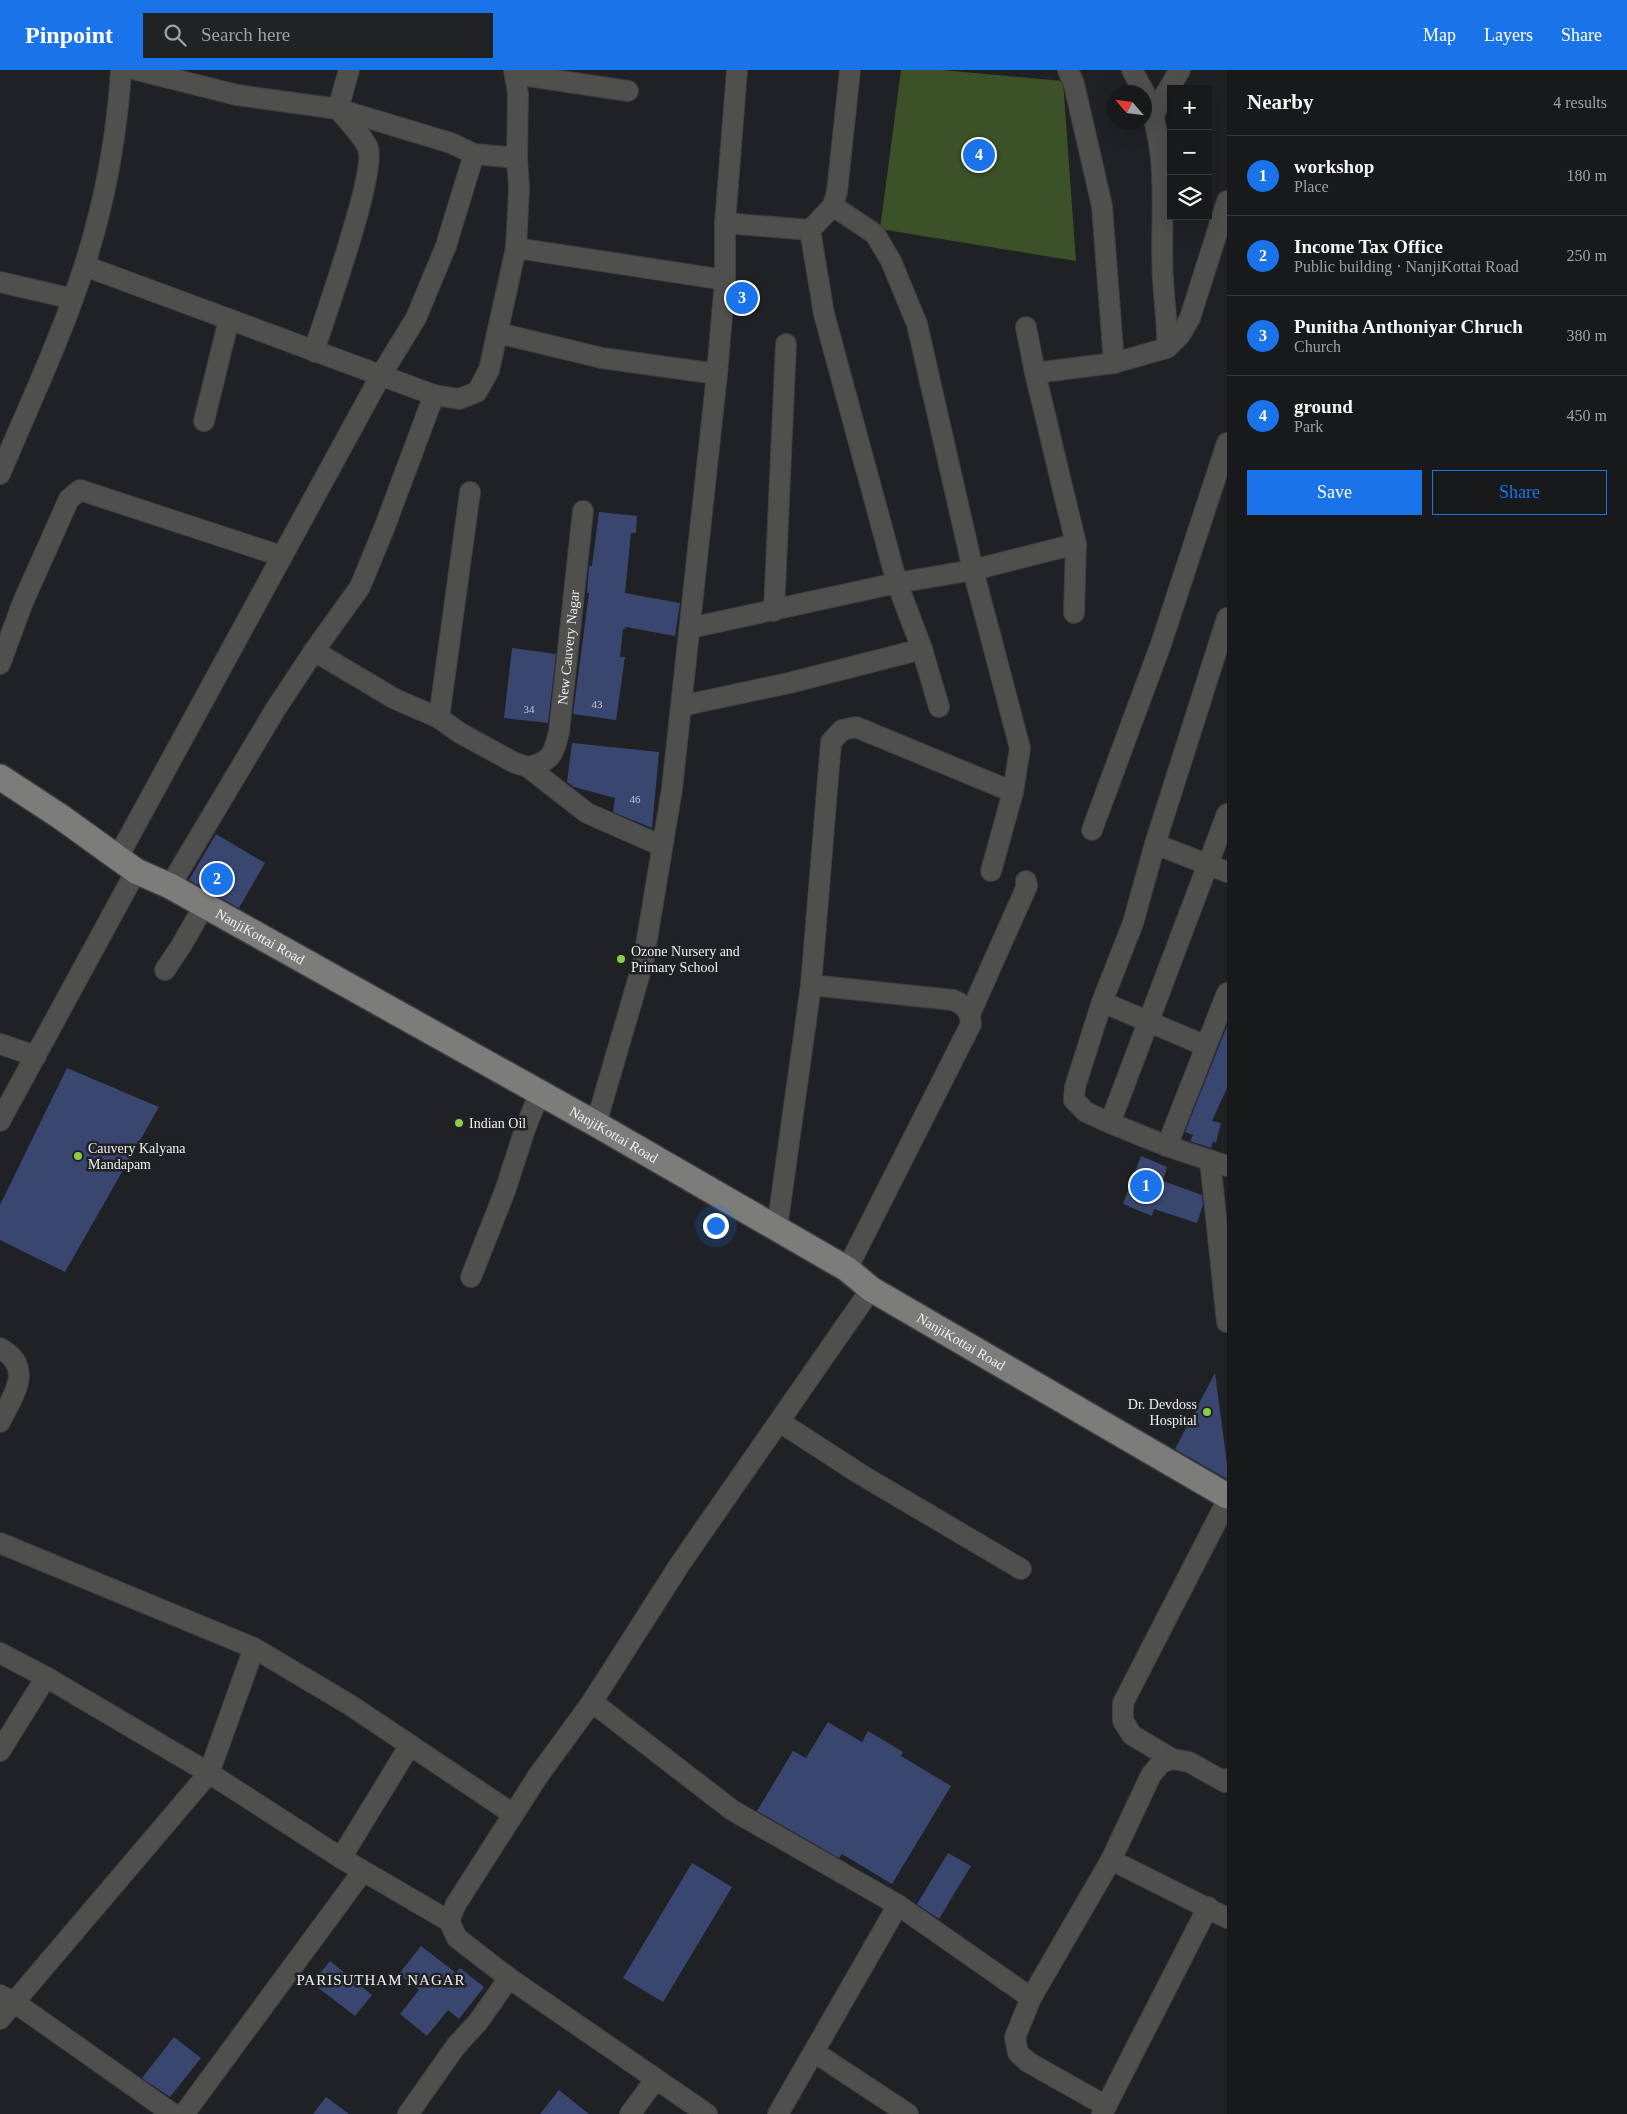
<!DOCTYPE html>
<meta charset="utf-8">
<style>
:root{--surface:#18191b;--page:#212224;--text:#f1f3f6;--muted:#9fa0a3;--line:#36383a;--accent:#1a73e8}
body{margin:0;font-family:Georgia,serif;background:var(--page);color:var(--text)}
.controls{position:absolute;right:15px;top:15px;display:grid;overflow:hidden;border-radius:0px;box-shadow:0 5px 20px #0002}
.controls button{width:45px;height:45px;display:grid;place-items:center;padding:0;border:0;border-bottom:1px solid var(--line);background:var(--surface);color:var(--text);font:25px sans-serif}
.compass{position:absolute;left:1107px;top:15px;width:45px;height:45px;border-radius:50%;background:var(--surface);box-shadow:0 5px 20px #0002;rotate:298deg}
.you{position:absolute;left:715px;top:1155px;width:18px;height:18px;margin:-12px;border:4px solid #fff;border-radius:50%;background:#1a73e8;box-shadow:0 0 0 8px #1a73e833}
.badge{display:grid;place-items:center;width:32px;height:32px;border-radius:50%;background:var(--accent);color:#fff;font-size:16px;font-weight:700}
.pin{position:absolute;translate:-50% -50%;border:2px solid #fff;box-shadow:0 1px 5px #0006}
.list{margin:0;padding:0;list-style:none}
h2{display:flex;justify-content:space-between;align-items:center;height:65px;margin:0;padding:0 20px;font-size:21px}
h2 small{font-size:16px;font-weight:400;color:var(--muted)}
.list li{display:grid;grid-template-columns:32px 1fr auto;gap:15px;align-items:center;box-sizing:border-box;height:80px;padding:0 20px;border-top:1px solid var(--line)}
.list b{display:block;font-size:19px;white-space:nowrap}
.list p{margin:0;font-size:16px;white-space:nowrap;color:var(--muted)}
.list em{font-size:16px;font-style:normal;color:var(--muted)}
.actions{display:flex;gap:10px;padding:15px 20px}
.actions a{flex:1;padding:11px 0;border:1px solid var(--accent);border-radius:0px;text-align:center;font-size:18px;color:var(--accent)}
.actions .main{background:var(--accent);color:#fff}
.icon{flex:none;width:28px;height:28px;fill:none;stroke:currentColor;stroke-width:2;stroke-linecap:round;stroke-linejoin:round}
.map{position:relative;flex:none;width:1227px;height:2044px;overflow:hidden}
header{display:flex;align-items:center;gap:30px;box-sizing:border-box;height:70px;padding:0 25px;background:var(--accent);color:#fff}
header strong{font-size:24px}
nav{display:flex;gap:28px;margin-inline-start:auto;font-size:18px}
.search{width:350px;height:45px;background:var(--page);display:flex;align-items:center;gap:12px;box-sizing:border-box;padding:0 18px;border-radius:0px;color:var(--muted);font-size:19px}
main{display:flex}
aside{flex:1;background:var(--surface)}
.map>svg:first-child{display:block}
.green{fill:#3b5128}
.building{fill:#394770}
.lines{fill:none;stroke-linecap:round;stroke-linejoin:round}
.minor-casing{stroke:#3d3e41;stroke-width:22}
.major-casing{stroke:#3d3e41;stroke-width:28}
.minor{stroke:#4f4f4e;stroke-width:20}
.major{stroke:#7c7d7b;stroke-width:25}
.poi-dot{fill:#8bce46;stroke:#202124;stroke-width:2}
.labels{text-anchor:middle;stroke-width:5;stroke-linejoin:round;paint-order:stroke}
.number-label{font-size:11px;fill:#c2c6d2}
.street-label{font-size:14px;fill:#f0f0f2;stroke:#202124}
.poi-label{font-size:14px;fill:#f0f0f2;stroke:#202124;text-anchor:start}
.neighbourhood-label{font-size:15px;letter-spacing:1px;fill:#f0f0f2;stroke:#202124}
</style>
<header>
<strong>Pinpoint</strong>
<div class="search"><svg class="icon" aria-label="search" viewBox="0 0 24 24"><circle cx="10" cy="10" r="6"/><path d="M15 15l6 6"/></svg>Search here</div>
<nav><a>Map</a><a>Layers</a><a>Share</a></nav>
</header>
<main>
<div class="map">
<svg width="1227" height="2044" viewBox="0 0 1227 2044">
<rect width="100%" height="100%" fill="#202124"/>
<path class="green" d="M 901,0 L 942,0 L 1063,11 L 1076,191 L 880,159 Z"/>
<path class="building" d="M 599,442 L 637,446 L 636,463 L 631,463 L 625,523 L 680,533 L 675,566 L 626,557 L 625,559 L 623,559 L 620,587 L 625,587 L 616,650 L 573,644 L 589,523 L 587,523 L 589,496 L 592,496 Z
M 512,578 L 556,584 L 548,653 L 504,648 Z
M 572,673 L 659,682 L 652,758 L 613,742 L 615,728 L 574,717 L 567,712 Z
M 216,764 L 265,793 L 239,838 L 189,810 Z
M 1227,956 L 1227,1018 L 1212,1051 L 1221,1053 L 1216,1073 L 1213,1071 L 1211,1078 L 1190,1071 L 1193,1065 L 1185,1062 Z
M 67,998 L 159,1037 L 65,1202 L 0,1170 L 0,1135 Z
M 1141,1086 L 1167,1097 L 1163,1111 L 1202,1125 L 1203,1135 L 1197,1153 L 1154,1139 L 1152,1146 L 1123,1134 Z
M 1215,1303 L 1227,1394 L 1227,1409 L 1175,1379 Z
M 828,1652 L 862,1672 L 868,1661 L 903,1682 L 901,1686 L 951,1716 L 892,1814 L 842,1784 L 839,1788 L 757,1741 L 793,1681 L 806,1688 Z
M 948,1783 L 971,1796 L 939,1849 L 917,1834 Z
M 692,1793 L 732,1817 L 663,1932 L 623,1908 Z
M 421,1876 L 456,1903 L 460,1898 L 484,1917 L 459,1949 L 448,1940 L 427,1966 L 400,1944 L 419,1920 L 399,1904 Z
M 330,1891 L 372,1925 L 355,1946 L 312,1913 Z
M 174,1967 L 201,1988 L 170,2027 L 142,2008 Z
M 559,2020 L 589,2044 L 540,2044 Z
M 326,2027 L 349,2044 L 313,2044 Z"/>
<g class="lines">
<g class="minor-casing">
<g id="minor">
<path d="M 137,0 L 237,25 L 338,39 L 349,0"/>
<path d="M 1068,0 L 1074,14 L 1102,136 L 1114,293"/>
<path d="M 1132,0 L 1144,22"/>
<path d="M 515,4 L 628,21"/>
<path d="M 1144,24 C 1172,79 1159,150 1163,209 C 1164,233 1168,254 1167,278"/>
<path d="M 338,39 L 451,73 L 474,84 L 517,88"/>
<path d="M 1154,43 L 1180,0"/>
<path d="M 833,136 L 875,164 L 891,191 L 917,254 L 973,500 L 1020,678 L 1013,722 L 991,801"/>
<path d="M 725,153 L 810,160 L 833,136 L 837,122 L 850,0"/>
<path d="M 810,160 L 824,244 L 897,513 L 922,579 L 939,637"/>
<path d="M 516,178 L 725,210"/>
<path d="M 85,196 L 434,325 L 459,329 L 477,322 L 489,300 L 516,178 L 519,118 L 517,88 L 518,24 L 514,0"/>
<path d="M 0,212 L 73,229"/>
<path d="M 1026,257 L 1035,303 L 1076,474 L 1074,543"/>
<path d="M 498,263 L 602,288 L 717,304"/>
<path d="M 315,282 L 314,281 C 324,249 377,102 368,78 C 364,67 346,49 338,39"/>
<path d="M 1035,303 L 1114,293 L 1167,278 L 1180,265 L 1190,248 L 1227,131"/>
<path d="M 204,351 L 229,249"/>
<path d="M 0,404 C 29,335 61,268 84,197 C 104,135 117,65 121,0"/>
<path d="M 774,541 L 786,274"/>
<path d="M 1227,548 L 1155,774 L 1133,853 L 1102,932 L 1075,1017 L 1074,1030 L 1086,1042 L 1110,1053 L 1167,1076 L 1227,1096"/>
<path d="M 690,558 L 897,513 L 973,500 L 1076,474"/>
<path d="M 314,581 L 395,629 L 439,648 L 460,663 L 515,693 L 528,697 L 587,743 L 662,776"/>
<path d="M 0,594 L 23,532 L 69,429 L 80,420 L 281,486"/>
<path d="M 681,636 L 789,613 L 922,579"/>
<path d="M 439,648 L 470,422"/>
<path id="s1" d="M 528,697 C 552,691 553,685 559,662 L 583,441"/>
<path d="M 1092,760 L 1161,574 L 1227,373"/>
<path d="M 1155,774 L 1227,802"/>
<path d="M 118,787 L 381,305 L 416,248 L 446,176 L 474,84"/>
<path d="M 170,816 L 275,640 L 314,581 L 360,517 L 385,456 L 434,325"/>
<path d="M 165,900 L 181,876 L 204,836"/>
<path d="M 811,915 L 953,930 C 965,935 970,941 971,954 L 847,1199"/>
<path d="M 1102,932 L 1206,976"/>
<path d="M 970,944 L 1027,816 L 1026,811"/>
<path d="M 0,974 L 36,986"/>
<path d="M 0,1051 L 136,801"/>
<path d="M 1110,1053 L 1227,744"/>
<path d="M 596,1054 L 643,893 L 672,719 L 717,304 L 725,210 L 725,153 L 737,0"/>
<path d="M 1167,1076 L 1227,923"/>
<path d="M 1210,1090 L 1227,1252"/>
<path d="M 777,1158 L 811,915 L 831,672 L 842,660 L 856,657 L 1013,722"/>
<path d="M 471,1207 L 505,1121 L 526,1056 L 540,1023"/>
<path d="M 0,1278 C 35,1298 13,1325 0,1352"/>
<path d="M 780,1352 L 860,1404 L 1021,1499"/>
<path d="M 0,1473 L 254,1578 L 350,1635 L 513,1744"/>
<path d="M 0,1583 L 46,1607 L 209,1703 L 341,1788 L 449,1851"/>
<path d="M 592,1632 L 732,1740 L 898,1835 L 1031,1928"/>
<path d="M 0,1681 L 46,1607"/>
<path d="M 1172,1689 L 1132,1665 L 1123,1651 L 1123,1633 L 1227,1431"/>
<path d="M 341,1788 L 410,1675"/>
<path d="M 1111,1790 L 1227,1848"/>
<path d="M 509,1908 L 707,2044"/>
<path d="M 0,1925 L 14,1932 L 173,2044"/>
<path d="M 0,1949 L 209,1703 L 254,1578"/>
<path d="M 814,1982 L 908,2044"/>
<path d="M 1106,2036 L 1028,1992 L 1018,1983 L 1015,1967 L 1031,1928 L 1111,1790 L 1151,1705 L 1161,1693 L 1172,1689 L 1189,1692 L 1225,1712 L 1227,1709"/>
<path d="M 184,2044 L 363,1801"/>
<path d="M 408,2044 L 456,1976 L 478,1952 L 509,1908 L 457,1868 L 449,1851 L 456,1834 L 538,1706 L 592,1632 L 680,1494 L 871,1219"/>
<path d="M 630,2044 L 656,2009"/>
<path d="M 778,2044 L 898,1835"/>
<path d="M 1102,2044 L 1208,1837"/>
</g>
</g>
<g class="major-casing">
<g id="major">
<path id="s2" d="M 0,707 L 61,747 L 136,801 L 170,816 L 596,1054 L 847,1199 L 871,1219 L 1227,1426"/>
</g>
</g>
<use href="#minor" class="minor"/>
<use href="#major" class="major"/>
</g>
<g class="poi-dot">
<circle cx="621" cy="889" r="5"/>
<circle cx="459" cy="1053" r="5"/>
<circle cx="78" cy="1086" r="5"/>
<circle cx="1207" cy="1342" r="5"/>
</g>
<g class="labels">
<g class="number-label">
<text x="597" y="638">43</text>
<text x="529" y="643">34</text>
<text x="635" y="733">46</text>
</g>
<g class="street-label">
<text dy="5" stroke="none"><textPath href="#s1" startOffset="136">New Cauvery Nagar</textPath></text>
<text dy="5" stroke="none"><textPath href="#s2" startOffset="306">NanjiKottai Road</textPath></text>
<text dy="5" stroke="none"><textPath href="#s2" startOffset="711">NanjiKottai Road</textPath></text>
<text dy="5" stroke="none"><textPath href="#s2" startOffset="1116">NanjiKottai Road</textPath></text>
</g>
<g class="poi-label">
<text x="631" y="886">Ozone Nursery and<tspan x="631" dy="16">Primary School</tspan></text>
<text x="469" y="1058">Indian Oil</text>
<text x="88" y="1083">Cauvery Kalyana<tspan x="88" dy="16">Mandapam</tspan></text>
<text x="1197" y="1339" text-anchor="end">Dr. Devdoss<tspan x="1197" dy="16">Hospital</tspan></text>
</g>
<g class="neighbourhood-label">
<text x="381" y="1915">PARISUTHAM NAGAR</text>
</g>
</g>
</svg>
<div class="controls">
<button>+</button>
<button>−</button>
<button><svg class="icon" aria-label="layers" viewBox="0 0 24 24"><path d="M12 4l9 5-9 5-9-5zM3 14l9 5 9-5"/></svg></button>
</div>
<svg class="compass" viewBox="-18 -18 36 36"><path d="M0-13l5 13h-10z" fill="#e53935"/><path d="M0 13l5-13h-10z" fill="#9fa0a3"/></svg>
<div class="you"></div>
<div class="pin badge" style="left:1146px;top:1116px">1</div>
<div class="pin badge" style="left:217px;top:809px">2</div>
<div class="pin badge" style="left:742px;top:228px">3</div>
<div class="pin badge" style="left:979px;top:85px">4</div>
</div>
<aside>
<h2>Nearby<small>4 results</small></h2>
<ul class="list">
<li><span class="badge">1</span><div><b>workshop</b><p>Place</p></div><em>180 m</em></li>
<li><span class="badge">2</span><div><b>Income Tax Office</b><p>Public building · NanjiKottai Road</p></div><em>250 m</em></li>
<li><span class="badge">3</span><div><b>Punitha Anthoniyar Chruch</b><p>Church</p></div><em>380 m</em></li>
<li><span class="badge">4</span><div><b>ground</b><p>Park</p></div><em>450 m</em></li>
</ul>
<div class="actions"><a class="main">Save</a><a>Share</a></div>
</aside>
</main>
